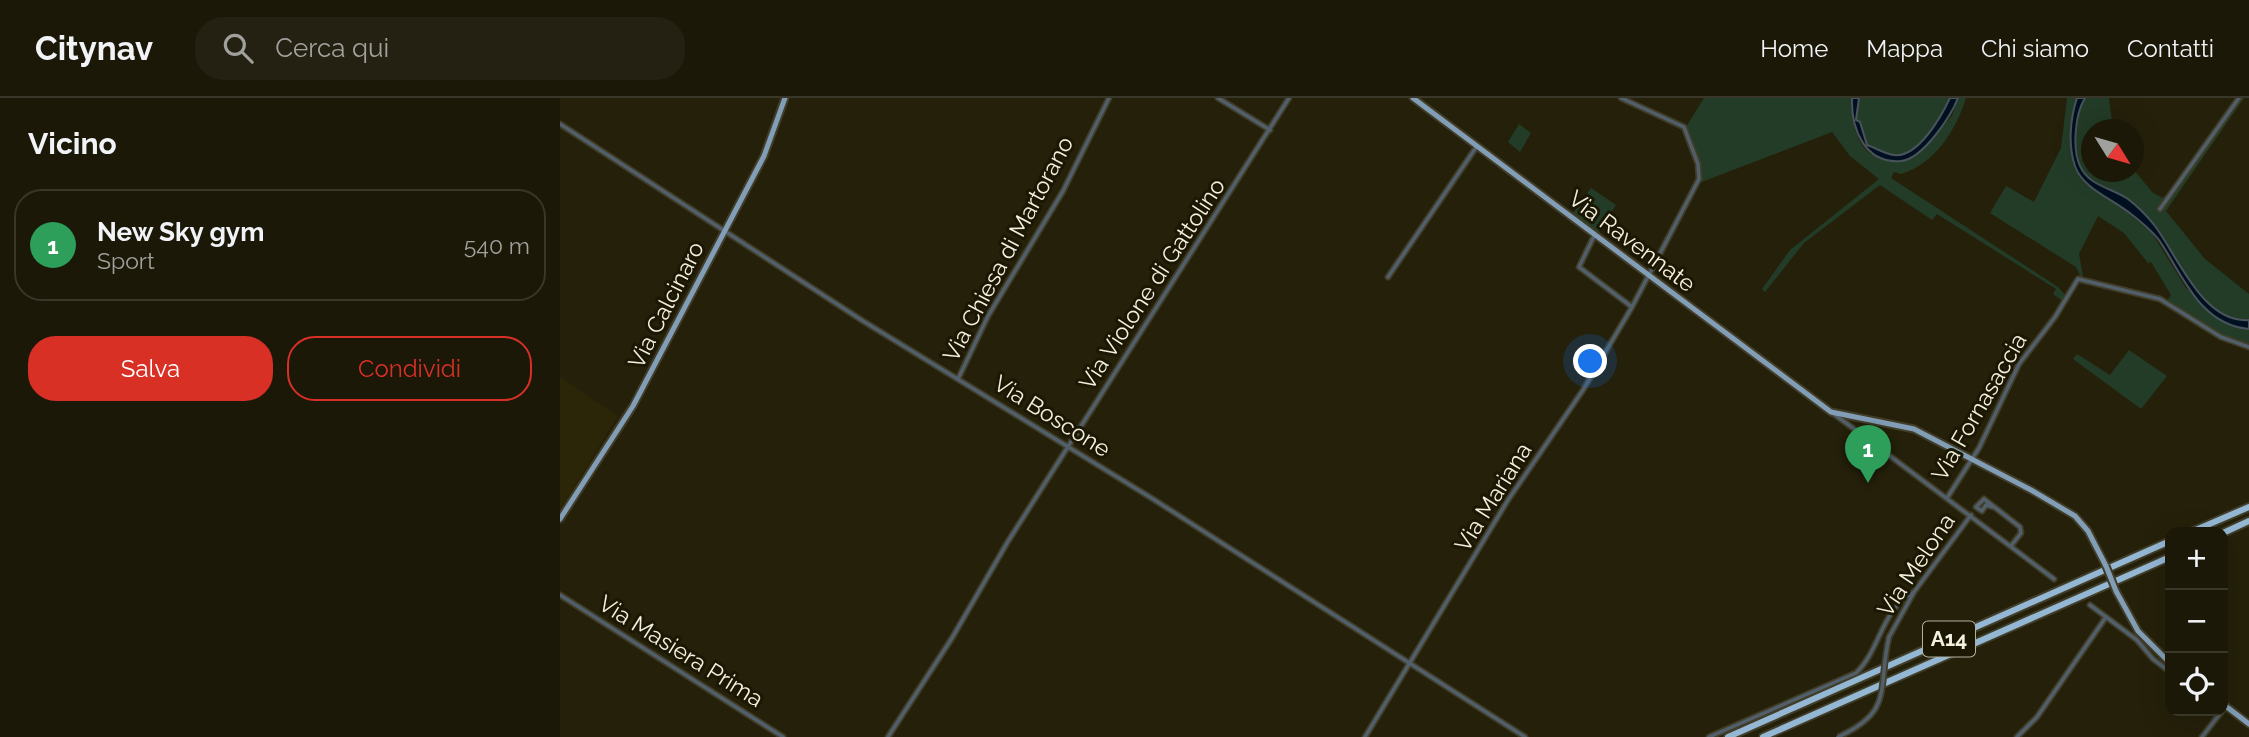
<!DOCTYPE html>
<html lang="it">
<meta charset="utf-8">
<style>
:root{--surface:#1b1808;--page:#242112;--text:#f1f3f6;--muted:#a0a09c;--line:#393729;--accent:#d93025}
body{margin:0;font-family:Raleway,sans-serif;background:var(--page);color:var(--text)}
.controls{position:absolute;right:21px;bottom:21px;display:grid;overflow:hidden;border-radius:14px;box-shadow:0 7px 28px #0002}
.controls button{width:63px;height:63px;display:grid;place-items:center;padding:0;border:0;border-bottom:2px solid var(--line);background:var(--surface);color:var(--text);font:35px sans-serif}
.compass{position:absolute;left:1521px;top:21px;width:63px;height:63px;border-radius:50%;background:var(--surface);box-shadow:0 7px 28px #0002;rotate:127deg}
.you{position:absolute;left:1031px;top:264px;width:24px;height:24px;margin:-18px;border:5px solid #fff;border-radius:50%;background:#1a73e8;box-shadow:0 0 0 10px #1a73e833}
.badge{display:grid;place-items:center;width:46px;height:46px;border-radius:50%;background:var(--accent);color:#fff;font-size:23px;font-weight:700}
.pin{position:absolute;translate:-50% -58px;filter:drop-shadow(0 2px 4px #0008)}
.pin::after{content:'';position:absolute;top:37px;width:24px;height:21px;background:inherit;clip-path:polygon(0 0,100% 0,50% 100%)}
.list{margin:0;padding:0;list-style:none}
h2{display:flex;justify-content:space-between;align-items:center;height:91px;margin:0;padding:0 28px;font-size:30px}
h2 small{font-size:23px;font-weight:400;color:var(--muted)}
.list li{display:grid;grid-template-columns:46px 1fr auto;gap:21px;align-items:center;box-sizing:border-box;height:112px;margin:0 14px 14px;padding:0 14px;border:2px solid var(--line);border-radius:28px}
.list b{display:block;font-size:26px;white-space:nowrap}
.list p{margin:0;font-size:23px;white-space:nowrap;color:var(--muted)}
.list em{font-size:23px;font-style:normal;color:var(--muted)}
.actions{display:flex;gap:14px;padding:21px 28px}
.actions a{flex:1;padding:16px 0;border:2px solid var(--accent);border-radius:28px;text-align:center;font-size:24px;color:var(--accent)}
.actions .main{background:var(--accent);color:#fff}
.icon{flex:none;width:38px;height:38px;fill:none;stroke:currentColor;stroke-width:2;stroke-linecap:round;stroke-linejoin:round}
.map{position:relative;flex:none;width:1689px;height:639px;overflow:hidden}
header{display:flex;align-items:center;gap:42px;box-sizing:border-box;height:98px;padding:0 35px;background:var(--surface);border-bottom:2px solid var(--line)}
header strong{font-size:33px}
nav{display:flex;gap:38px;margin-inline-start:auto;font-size:24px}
.search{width:490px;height:63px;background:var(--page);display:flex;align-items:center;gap:18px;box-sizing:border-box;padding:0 24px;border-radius:28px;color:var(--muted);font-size:26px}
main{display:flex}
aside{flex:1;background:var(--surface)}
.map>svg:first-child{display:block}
.built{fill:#2b2607}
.green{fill:#233c27}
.water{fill:#001021;stroke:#49535b;stroke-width:2}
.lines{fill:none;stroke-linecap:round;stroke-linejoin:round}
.minor-casing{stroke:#413d28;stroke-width:7}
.major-casing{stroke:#413d28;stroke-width:9}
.highway-casing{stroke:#413d28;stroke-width:10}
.minor{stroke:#515f6a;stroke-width:3.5}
.major{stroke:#819eb6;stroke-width:5}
.highway{stroke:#94b7d4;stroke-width:6}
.minor-bridge-casing{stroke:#413d28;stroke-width:7;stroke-linecap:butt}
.major-bridge-casing{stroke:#413d28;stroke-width:9;stroke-linecap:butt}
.minor-bridge{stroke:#515f6a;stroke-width:3.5}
.major-bridge{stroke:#819eb6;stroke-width:5}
.labels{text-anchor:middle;stroke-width:6;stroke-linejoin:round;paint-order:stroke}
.shield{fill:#1b1702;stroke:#b2af9f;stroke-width:2}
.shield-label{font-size:21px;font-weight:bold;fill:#f3f0e2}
.street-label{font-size:23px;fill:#f3f0e2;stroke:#1b1702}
</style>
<header>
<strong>Citynav</strong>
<div class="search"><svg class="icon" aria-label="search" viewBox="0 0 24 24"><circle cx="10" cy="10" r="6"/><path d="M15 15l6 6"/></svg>Cerca qui</div>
<nav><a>Home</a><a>Mappa</a><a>Chi siamo</a><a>Contatti</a></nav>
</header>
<main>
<aside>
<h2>Vicino<small></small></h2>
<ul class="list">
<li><span class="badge" style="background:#2e9e5b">1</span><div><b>New Sky gym</b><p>Sport</p></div><em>540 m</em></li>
</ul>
<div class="actions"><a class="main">Salva</a><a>Condividi</a></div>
</aside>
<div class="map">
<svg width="1689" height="639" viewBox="0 0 1689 639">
<rect width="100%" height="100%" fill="#24200a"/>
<path class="built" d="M 0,279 L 58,318 L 0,412 Z"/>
<path class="green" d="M 1144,0 L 1292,0 C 1291,19 1295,51 1317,59 C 1327,62 1346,57 1357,56 L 1392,18 L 1398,0 L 1406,0 C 1396,32 1375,66 1341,76 L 1334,74 L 1331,80 L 1498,189 L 1506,198 L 1503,203 L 1493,196 L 1496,191 L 1377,116 L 1372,122 L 1320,87 L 1244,145 L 1205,194 L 1202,191 L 1230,152 L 1319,81 L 1290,58 L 1272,34 L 1139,85 L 1142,72 L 1126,29 Z
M 1299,0 L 1390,0 C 1381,19 1358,60 1334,57 C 1325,56 1316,50 1307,47 L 1296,22 Z
M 1507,0 L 1517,0 L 1511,47 L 1515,69 L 1527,87 L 1548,98 L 1592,135 L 1626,190 L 1679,230 L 1689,231 L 1689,248 L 1666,241 L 1607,203 L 1611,197 L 1591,164 L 1588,165 L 1564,135 L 1538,118 L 1519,156 L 1523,178 L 1521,180 L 1516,169 L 1430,115 L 1446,88 L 1474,104 L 1501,50 Z
M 1525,0 L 1549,0 L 1553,31 L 1532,32 L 1532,74 L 1574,72 L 1593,95 L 1603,100 L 1615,87 L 1670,7 L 1678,0 L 1684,0 L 1606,113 L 1645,161 L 1689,196 L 1689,222 C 1643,226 1617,157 1595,128 C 1588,119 1577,108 1568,101 C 1552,90 1529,88 1520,68 C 1512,51 1515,16 1525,0 Z
M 959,26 L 971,35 L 960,54 L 948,44 Z
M 1031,90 L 1056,107 L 1038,135 L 1013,115 Z
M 1569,252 L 1607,278 L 1581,311 L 1513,261 L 1517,256 L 1550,277 Z"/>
<path class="water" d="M 1292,0 L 1299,0 L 1296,22 L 1300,24 L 1307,47 C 1316,50 1325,56 1334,57 C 1358,60 1381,19 1390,0 L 1398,0 C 1391,18 1363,61 1341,63 C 1304,66 1291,30 1292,0 Z
M 1517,0 L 1525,0 C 1515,16 1512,51 1520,68 C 1529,88 1552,90 1568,101 C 1577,108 1588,119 1595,128 C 1617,157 1643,226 1689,222 L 1689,231 C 1641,227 1624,180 1601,145 C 1594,134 1581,124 1571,116 C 1553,101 1523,91 1515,68 C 1508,48 1510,21 1517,0 Z"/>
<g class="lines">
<g class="minor-casing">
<path id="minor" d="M 658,0 L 710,32
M 0,26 L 303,223 L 593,401 L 965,639
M 1600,111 L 1679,0
M 1035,136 L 1019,169 L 1072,209
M 828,179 L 917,48
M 398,281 L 428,218 L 503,93 L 549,0
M 1274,316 L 1494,481
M 1387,400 L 1419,350 L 1459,266 L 1495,219 L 1518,181 L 1600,201 L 1661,239 L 1689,249
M 1433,409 L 1426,407 L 1422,413 L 1416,409 L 1424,401 L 1460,429 L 1461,435 L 1451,448
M 0,497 L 223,639
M 1530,507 L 1577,542 L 1593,561 L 1610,574
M 1329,539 L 1354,494 L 1411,417
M 328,639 L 392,540 L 447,445 L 729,0
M 805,639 L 948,402 L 1023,292 L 1072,209 L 1139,81 L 1138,66 L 1124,29 L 1061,0
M 1149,639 L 1296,575 C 1321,551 1321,511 1354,494
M 1457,639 L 1477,619 L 1546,519
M 1642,639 L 1662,613"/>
</g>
<g class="major-casing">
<path id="major" d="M 853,0 L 1271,314 L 1354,331 L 1471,392 L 1515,418 L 1528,433 L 1546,468
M 0,421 L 73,308 L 204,58 L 225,0
M 1556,493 L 1578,533 L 1610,565
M 1663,606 L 1689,626"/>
</g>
<g class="highway-casing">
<path id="highway" d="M 1631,434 L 1689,409
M 1663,435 L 1689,423
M 1168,639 L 1610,443
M 1203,639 L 1610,459"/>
</g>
<use href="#minor" class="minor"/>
<use href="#major" class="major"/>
<use href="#highway" class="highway"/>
<g class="minor-bridge-casing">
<path id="minor-bridge" d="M 1278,639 C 1335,613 1317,591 1329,539"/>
</g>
<g class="major-bridge-casing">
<path id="major-bridge" d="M 1546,468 L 1556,493"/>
</g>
<use href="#minor-bridge" class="minor-bridge"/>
<use href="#major-bridge" class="major-bridge"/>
</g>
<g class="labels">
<rect class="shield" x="1363" y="523.5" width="52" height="35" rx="5"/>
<g class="shield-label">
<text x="1389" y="548">A14</text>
</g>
<g class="street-label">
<text transform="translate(1072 143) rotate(37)" y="8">Via Ravennate</text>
<text transform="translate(448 151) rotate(-62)" y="8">Via Chiesa di Martorano</text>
<text transform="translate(592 186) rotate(-57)" y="8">Via Violone di Gattolino</text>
<text transform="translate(106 207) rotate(-63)" y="8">Via Calcinaro</text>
<text transform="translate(1419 309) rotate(-60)" y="8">Via Fornasaccia</text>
<text transform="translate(492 318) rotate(32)" y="8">Via Boscone</text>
<text transform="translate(933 399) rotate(-58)" y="8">Via Mariana</text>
<text transform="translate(1356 467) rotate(-56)" y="8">Via Melona</text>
<text transform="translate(121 553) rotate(32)" y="8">Via Masiera Prima</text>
</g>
</g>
</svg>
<div class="controls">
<button>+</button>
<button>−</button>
<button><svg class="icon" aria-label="locate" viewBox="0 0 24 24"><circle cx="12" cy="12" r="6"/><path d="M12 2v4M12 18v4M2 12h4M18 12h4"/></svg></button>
</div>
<svg class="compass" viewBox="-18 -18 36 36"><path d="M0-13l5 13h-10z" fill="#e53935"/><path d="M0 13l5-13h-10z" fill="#a0a09c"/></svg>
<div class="you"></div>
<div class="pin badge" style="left:1308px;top:385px;background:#2e9e5b">1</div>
</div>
</main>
